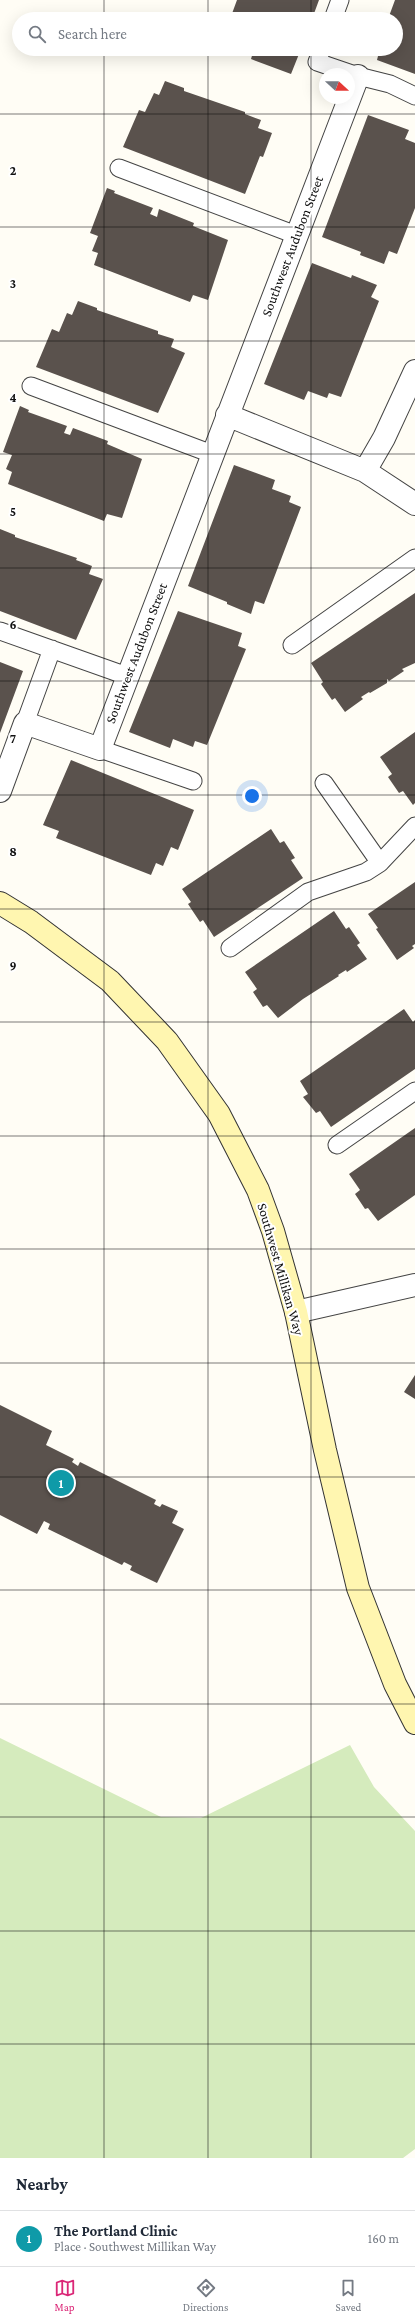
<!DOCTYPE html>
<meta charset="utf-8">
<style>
:root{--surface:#fff;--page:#f2f2f3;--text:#1f2937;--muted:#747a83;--line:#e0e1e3;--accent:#db2777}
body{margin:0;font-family:"Crimson Pro",serif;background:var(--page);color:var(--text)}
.compass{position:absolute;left:319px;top:68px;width:36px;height:36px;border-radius:50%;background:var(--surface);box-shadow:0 4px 16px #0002;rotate:111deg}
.you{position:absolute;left:252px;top:796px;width:14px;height:14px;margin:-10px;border:3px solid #fff;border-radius:50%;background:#1a73e8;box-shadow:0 0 0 6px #1a73e833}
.badge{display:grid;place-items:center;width:26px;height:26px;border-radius:50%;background:var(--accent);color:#fff;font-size:13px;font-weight:700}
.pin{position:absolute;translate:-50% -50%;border:2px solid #fff;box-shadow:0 1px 4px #0006}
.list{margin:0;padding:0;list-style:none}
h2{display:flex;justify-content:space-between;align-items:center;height:52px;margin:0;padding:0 16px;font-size:17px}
h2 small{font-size:13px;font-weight:400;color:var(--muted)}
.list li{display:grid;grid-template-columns:26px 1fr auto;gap:12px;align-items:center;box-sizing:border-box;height:56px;padding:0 16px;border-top:1px solid var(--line)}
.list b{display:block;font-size:15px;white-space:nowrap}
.list p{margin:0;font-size:13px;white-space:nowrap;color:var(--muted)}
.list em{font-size:13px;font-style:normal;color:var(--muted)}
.icon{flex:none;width:22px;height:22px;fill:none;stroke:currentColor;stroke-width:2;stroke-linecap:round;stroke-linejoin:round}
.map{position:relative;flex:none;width:415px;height:2158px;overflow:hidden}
.search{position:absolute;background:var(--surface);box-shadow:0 4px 16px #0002;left:12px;right:12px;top:12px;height:44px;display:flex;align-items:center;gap:10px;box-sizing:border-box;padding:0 14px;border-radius:22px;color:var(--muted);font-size:15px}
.sheet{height:108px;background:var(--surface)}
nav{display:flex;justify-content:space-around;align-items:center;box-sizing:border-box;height:56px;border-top:1px solid var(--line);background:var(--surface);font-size:11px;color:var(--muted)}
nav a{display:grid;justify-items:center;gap:2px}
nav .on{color:var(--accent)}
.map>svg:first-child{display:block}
.green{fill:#d5ebbd}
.building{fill:#5a524d}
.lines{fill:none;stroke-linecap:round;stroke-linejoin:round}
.lane-casing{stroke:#444;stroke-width:19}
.street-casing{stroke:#444;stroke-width:24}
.secondary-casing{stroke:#333;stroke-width:24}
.lane{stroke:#fff;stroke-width:17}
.street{stroke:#fff;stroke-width:22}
.secondary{stroke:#fff6b0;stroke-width:22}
.grid{fill:none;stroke:#111;stroke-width:1;stroke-opacity:0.55}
.labels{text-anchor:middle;stroke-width:4;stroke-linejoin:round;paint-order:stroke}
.street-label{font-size:14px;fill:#111;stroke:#fff}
.grid-label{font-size:13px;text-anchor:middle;font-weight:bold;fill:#111;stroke:#fff;stroke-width:4;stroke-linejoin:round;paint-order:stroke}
</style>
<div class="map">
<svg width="415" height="2158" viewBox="0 0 415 2158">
<rect width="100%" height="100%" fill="#fffdf5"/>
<path class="green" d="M 0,1738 L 161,1817 L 201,1818 L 350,1745 L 374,1787 L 415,1831 L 415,2149 L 403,2158 L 0,2158 Z"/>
<path class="building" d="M 237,0 L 319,0 L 312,19 L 230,19 Z
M 395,0 L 415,0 L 415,74 L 377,60 L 378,56 L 376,55 L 378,49 L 396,49 L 396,19 L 388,19 Z
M 254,49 L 301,49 L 291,74 L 251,59 Z
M 165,81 L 184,88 L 184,91 L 245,112 L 245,114 L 261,120 L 258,128 L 272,133 L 263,157 L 260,156 L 245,194 L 123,147 L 139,110 L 145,112 L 154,93 L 159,95 Z
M 368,115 L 409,130 L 405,139 L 415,143 L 415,208 L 397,254 L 389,251 L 384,264 L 360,255 L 361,252 L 322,237 Z
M 107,188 L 115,191 L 114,193 L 153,208 L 150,214 L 157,217 L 159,209 L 194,223 L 193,226 L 228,240 L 208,300 L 193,295 L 190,302 L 94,265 L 98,253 L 92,251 L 98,236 L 90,233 Z
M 312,263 L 351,278 L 352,275 L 377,285 L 371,297 L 379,301 L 341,397 L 329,393 L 327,398 L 308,391 L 304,400 L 264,384 Z
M 78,301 L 97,308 L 97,310 L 158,331 L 158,334 L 174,339 L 171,347 L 185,353 L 158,413 L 36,367 L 52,329 L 59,332 L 67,313 L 72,315 Z
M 20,406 L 29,410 L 28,412 L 67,426 L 64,433 L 70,435 L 73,428 L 108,441 L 107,444 L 142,459 L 122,518 L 107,514 L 104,521 L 8,484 L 12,472 L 6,469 L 12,455 L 3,452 Z
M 234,465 L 275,480 L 272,489 L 291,496 L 289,502 L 301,507 L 264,604 L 255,601 L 251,614 L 227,604 L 227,602 L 188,586 Z
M 0,529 L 15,535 L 15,537 L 77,558 L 76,560 L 92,566 L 89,574 L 103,579 L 76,640 L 0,611 Z
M 415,593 L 415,663 L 402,669 L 404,671 L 389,681 L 387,679 L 387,683 L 370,693 L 369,692 L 361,697 L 363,699 L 345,712 L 335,698 L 332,700 L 321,684 L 323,682 L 311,663 Z
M 178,611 L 242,633 L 238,646 L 246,649 L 207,745 L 195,741 L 193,747 L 173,739 L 170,748 L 129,732 Z
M 0,662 L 23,671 L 0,733 Z
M 415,732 L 415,803 L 413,805 L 403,791 L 399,793 L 388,777 L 392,774 L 380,757 Z
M 71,760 L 194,810 L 178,850 L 171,847 L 163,866 L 156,863 L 151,875 L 56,838 L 59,831 L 43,825 Z
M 271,829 L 280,843 L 284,841 L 295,858 L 291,860 L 303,878 L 214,937 L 203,920 L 200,922 L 188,904 L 191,902 L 182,889 Z
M 415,882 L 415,944 L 412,946 L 414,948 L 397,960 L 376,929 L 378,928 L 368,914 Z
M 334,911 L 346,929 L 349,927 L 360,943 L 357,945 L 367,959 L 347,972 L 346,970 L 338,975 L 339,976 L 303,999 L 278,1018 L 267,1005 L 263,1007 L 253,992 L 257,989 L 245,972 Z
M 404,1009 L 413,1022 L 415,1020 L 415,1069 L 331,1127 L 320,1111 L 316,1113 L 303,1097 L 308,1094 L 300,1081 Z
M 415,1128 L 415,1195 L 378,1221 L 368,1208 L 365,1209 L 355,1194 L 360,1190 L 349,1174 Z
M 415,1375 L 415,1399 L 404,1392 Z
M 0,1405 L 52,1431 L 46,1445 L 74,1459 L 72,1462 L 78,1466 L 80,1462 L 156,1500 L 154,1504 L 160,1507 L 162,1504 L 178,1511 L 172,1523 L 184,1529 L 157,1583 L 130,1570 L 132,1566 L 124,1562 L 122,1565 L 48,1529 L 50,1524 L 44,1521 L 37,1534 L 0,1515 Z"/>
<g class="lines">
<g class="lane-casing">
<path id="lane" d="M 333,19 L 340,0
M 322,49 L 317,62 L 358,76 L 390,84 L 415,96
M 119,168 L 296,235
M 31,386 L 212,454
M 0,631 L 127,676
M 292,645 L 415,558
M 25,723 L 52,649
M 100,749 L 193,781
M 324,783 L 380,863
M 230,948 L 308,892 L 366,872 L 380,863 L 415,826
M 337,1145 L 415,1091"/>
</g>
<g class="street-casing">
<path id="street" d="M 227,415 L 365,471 L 415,504
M 365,471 L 384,438 L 415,371
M 0,791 L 25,723 L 100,749 L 358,76
M 296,1312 L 415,1285"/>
</g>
<g class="secondary-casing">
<path id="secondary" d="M 0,903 L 31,922 L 110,981 L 167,1041 L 219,1114 L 258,1190 L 273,1231 L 296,1312 L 325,1450 L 358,1588 L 395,1684 L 415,1723"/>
</g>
<use href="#lane" class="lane"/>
<use href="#street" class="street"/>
<use href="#secondary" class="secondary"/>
</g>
<path class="grid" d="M 104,0 L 104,19M 208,0 L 208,19M 311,0 L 311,19M 104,49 L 104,2158M 208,49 L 208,2158M 311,49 L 311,2158M 0,114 L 415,114M 0,227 L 415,227M 0,341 L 415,341M 0,454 L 415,454M 0,568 L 415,568M 0,681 L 415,681M 0,795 L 415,795M 0,909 L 415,909M 0,1022 L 415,1022M 0,1136 L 415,1136M 0,1249 L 415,1249M 0,1363 L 415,1363M 0,1477 L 415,1477M 0,1590 L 415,1590M 0,1704 L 415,1704M 0,1817 L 415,1817M 0,1931 L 415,1931M 0,2044 L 415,2044"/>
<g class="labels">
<g class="street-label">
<text transform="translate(292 246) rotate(-69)" y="5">Southwest Audubon Street</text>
<text transform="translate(136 653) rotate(-69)" y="5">Southwest Audubon Street</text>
<text transform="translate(281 1269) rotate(74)" y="5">Southwest Millikan Way</text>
</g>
</g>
<g class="grid-label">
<text x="13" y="175">2</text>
<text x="13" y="288">3</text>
<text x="13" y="402">4</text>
<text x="13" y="516">5</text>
<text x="13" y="629">6</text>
<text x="13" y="743">7</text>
<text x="13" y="856">8</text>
<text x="13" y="970">9</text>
</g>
</svg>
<svg class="compass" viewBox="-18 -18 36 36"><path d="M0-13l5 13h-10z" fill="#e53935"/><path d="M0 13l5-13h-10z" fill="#747a83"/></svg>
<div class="you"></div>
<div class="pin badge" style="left:61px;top:1483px;background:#0f9aa8">1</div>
<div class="search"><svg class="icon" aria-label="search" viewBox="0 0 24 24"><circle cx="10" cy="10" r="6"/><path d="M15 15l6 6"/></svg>Search here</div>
</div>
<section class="sheet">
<h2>Nearby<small></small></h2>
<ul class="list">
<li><span class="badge" style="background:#0f9aa8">1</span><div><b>The Portland Clinic</b><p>Place · Southwest Millikan Way</p></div><em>160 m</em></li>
</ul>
</section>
<nav>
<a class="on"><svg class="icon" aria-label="map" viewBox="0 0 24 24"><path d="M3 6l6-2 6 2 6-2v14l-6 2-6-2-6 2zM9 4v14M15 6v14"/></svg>Map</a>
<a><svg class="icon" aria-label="directions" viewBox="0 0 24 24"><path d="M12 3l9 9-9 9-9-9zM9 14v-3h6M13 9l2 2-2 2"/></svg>Directions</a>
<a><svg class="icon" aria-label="saved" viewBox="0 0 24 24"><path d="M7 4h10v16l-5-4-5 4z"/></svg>Saved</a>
</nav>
